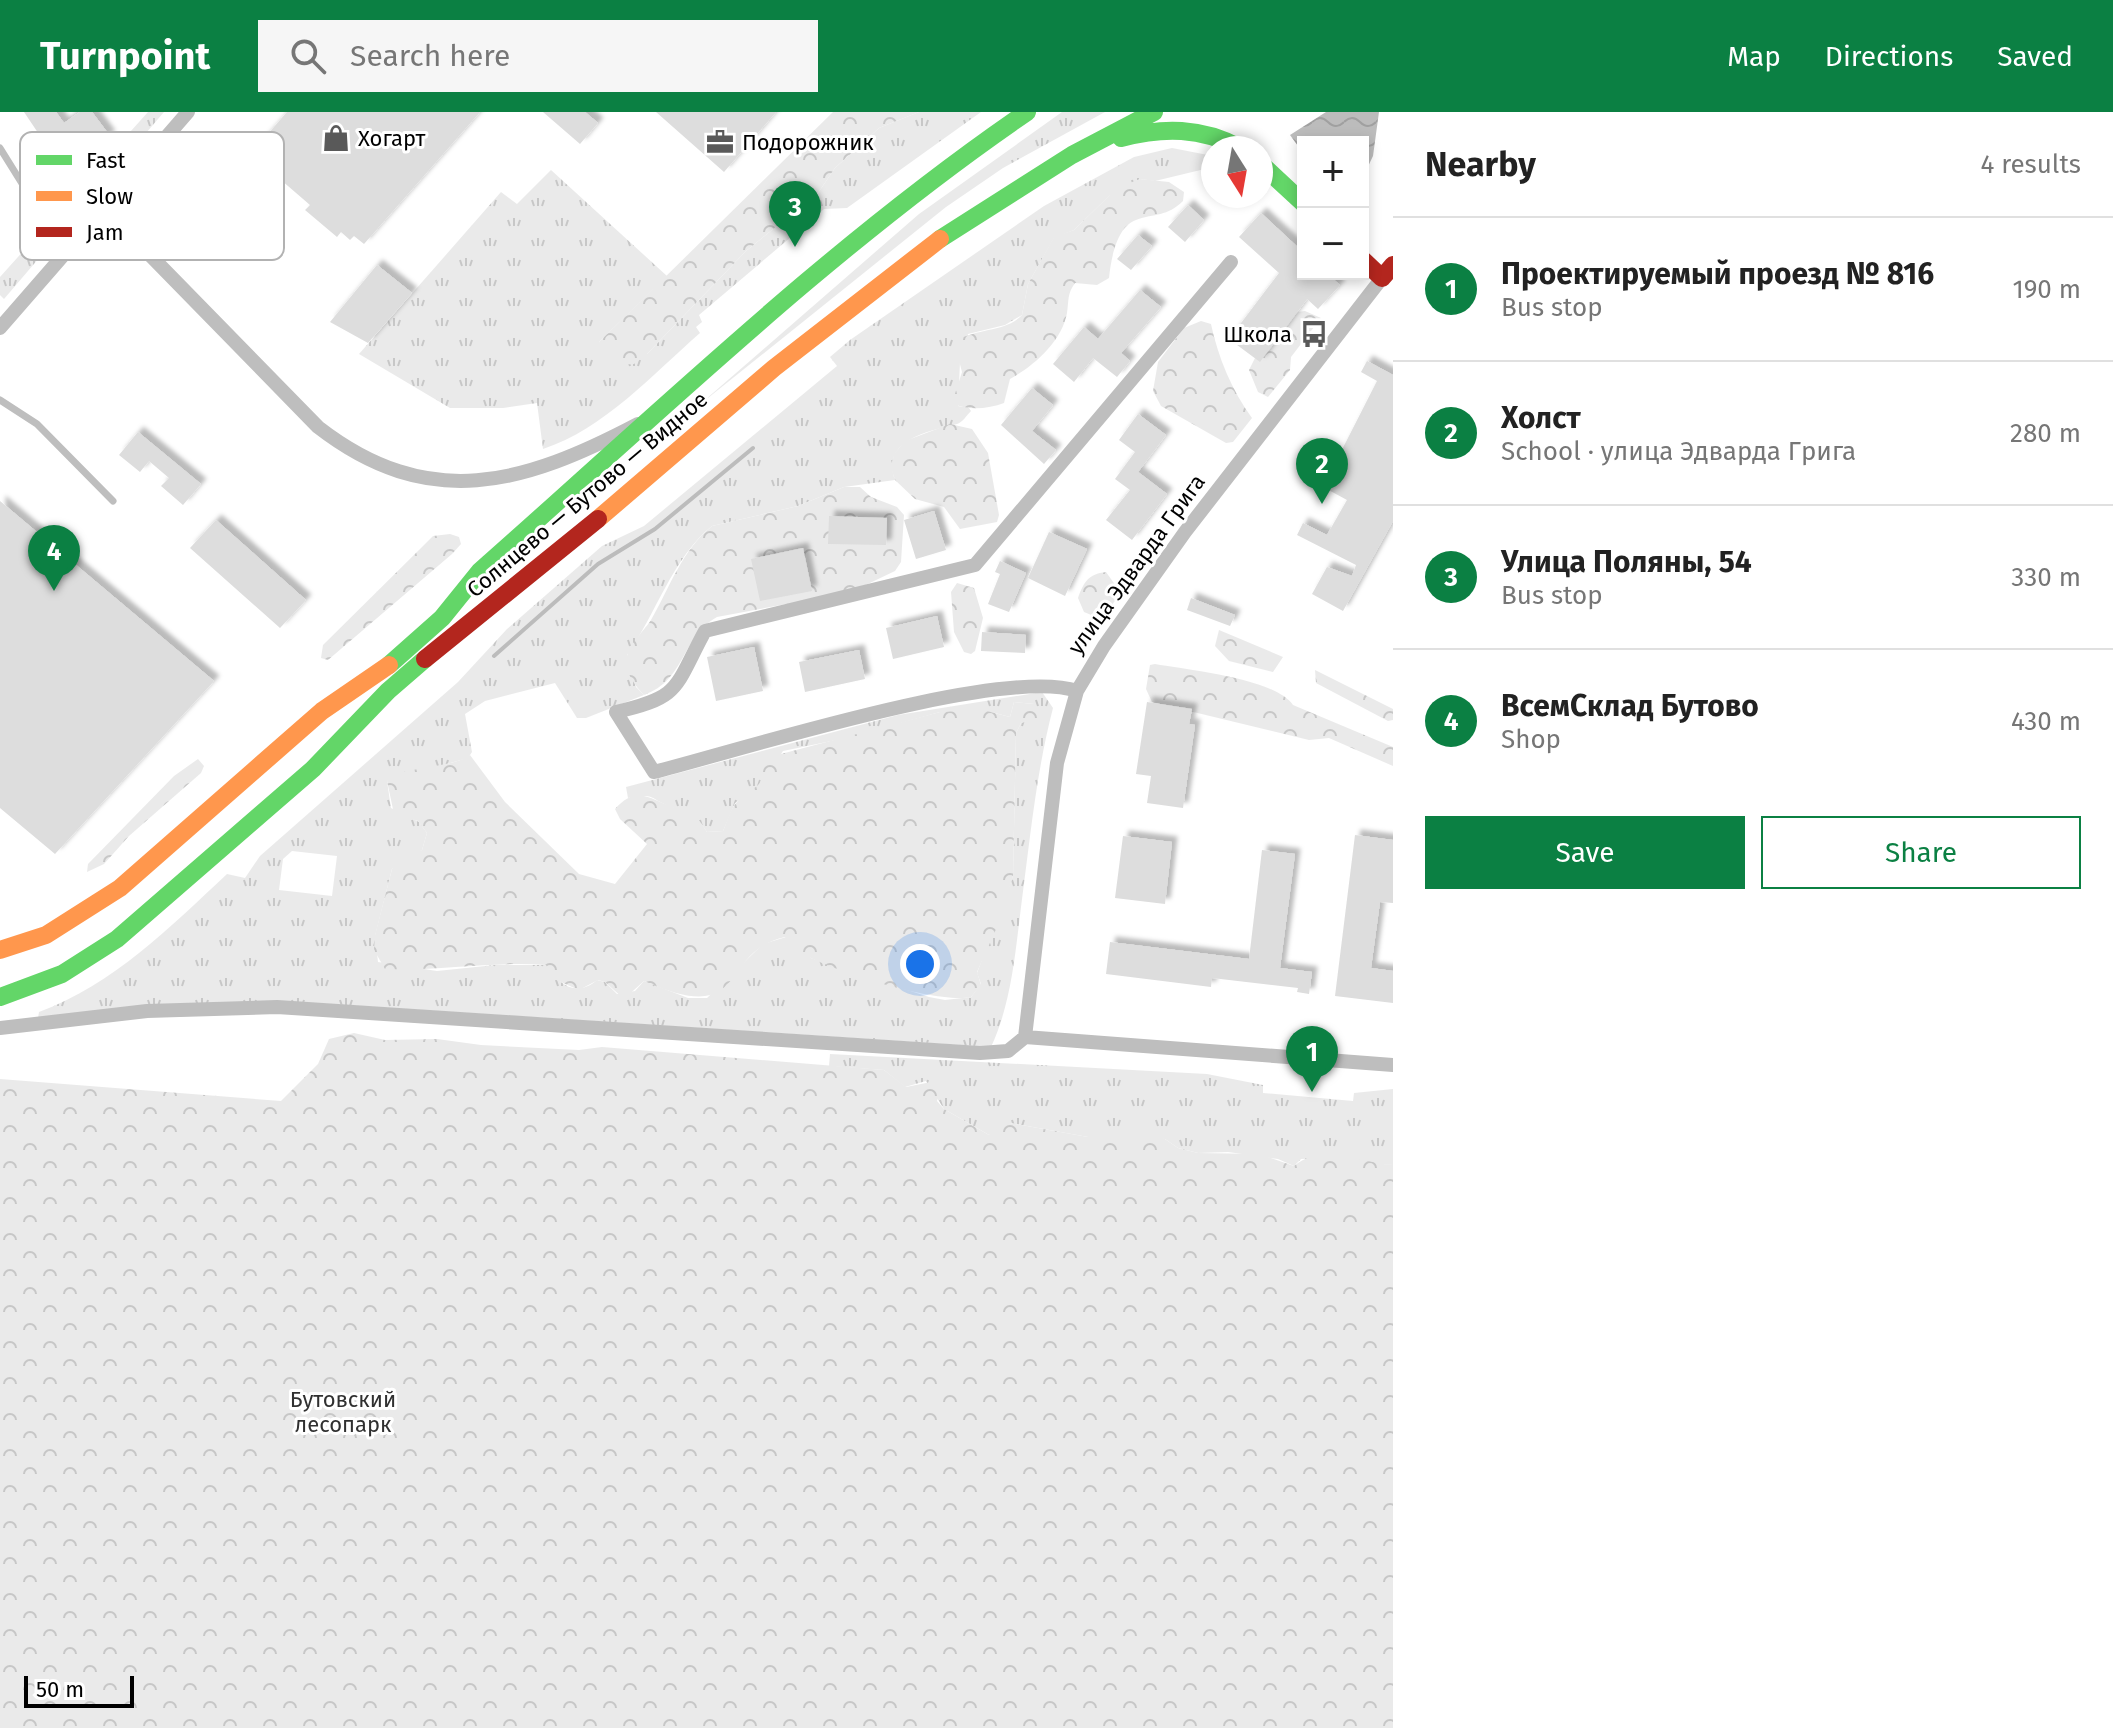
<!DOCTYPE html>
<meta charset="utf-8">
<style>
:root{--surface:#fff;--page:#f6f6f6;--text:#222;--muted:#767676;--line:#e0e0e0;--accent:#0b8043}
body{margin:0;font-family:"Fira Sans",sans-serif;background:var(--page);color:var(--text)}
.controls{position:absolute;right:24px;top:24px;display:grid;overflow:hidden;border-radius:0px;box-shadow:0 4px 12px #0003}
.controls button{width:72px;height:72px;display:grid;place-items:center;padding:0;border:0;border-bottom:2px solid var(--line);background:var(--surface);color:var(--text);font:40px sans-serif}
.compass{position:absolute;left:1201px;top:24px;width:72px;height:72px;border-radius:50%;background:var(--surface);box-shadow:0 4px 12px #0003;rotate:169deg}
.scale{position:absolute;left:24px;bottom:20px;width:110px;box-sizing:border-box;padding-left:8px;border:4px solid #000;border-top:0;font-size:22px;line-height:28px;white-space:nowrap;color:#000;-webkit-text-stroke:6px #fff;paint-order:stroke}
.you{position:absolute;left:920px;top:852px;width:28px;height:28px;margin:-20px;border:6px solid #fff;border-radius:50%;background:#1a73e8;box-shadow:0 0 0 12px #1a73e833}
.badge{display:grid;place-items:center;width:52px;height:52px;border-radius:50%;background:var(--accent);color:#fff;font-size:26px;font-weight:700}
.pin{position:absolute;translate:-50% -66px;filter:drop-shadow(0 2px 4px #0008)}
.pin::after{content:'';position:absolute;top:42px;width:28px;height:24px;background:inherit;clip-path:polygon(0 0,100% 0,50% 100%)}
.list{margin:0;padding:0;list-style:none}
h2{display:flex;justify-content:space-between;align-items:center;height:104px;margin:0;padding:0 32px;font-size:34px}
h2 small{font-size:26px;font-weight:400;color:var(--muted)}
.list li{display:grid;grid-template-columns:52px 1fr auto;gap:24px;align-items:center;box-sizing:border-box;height:144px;padding:0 32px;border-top:2px solid var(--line)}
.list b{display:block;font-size:30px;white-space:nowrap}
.list p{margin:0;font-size:26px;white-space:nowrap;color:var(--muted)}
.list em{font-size:26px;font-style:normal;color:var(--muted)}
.actions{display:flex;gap:16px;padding:24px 32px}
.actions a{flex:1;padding:18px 0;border:2px solid var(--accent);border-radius:0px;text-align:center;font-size:28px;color:var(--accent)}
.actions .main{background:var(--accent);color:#fff}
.icon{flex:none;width:44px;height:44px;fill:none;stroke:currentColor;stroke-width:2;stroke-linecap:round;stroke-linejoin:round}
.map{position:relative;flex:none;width:1393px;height:1616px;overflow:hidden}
header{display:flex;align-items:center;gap:48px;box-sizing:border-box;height:112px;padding:0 40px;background:var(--accent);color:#fff}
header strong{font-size:38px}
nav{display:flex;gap:44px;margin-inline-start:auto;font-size:28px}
.search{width:560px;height:72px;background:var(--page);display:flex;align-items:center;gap:20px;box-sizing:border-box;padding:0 28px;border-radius:0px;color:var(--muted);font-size:30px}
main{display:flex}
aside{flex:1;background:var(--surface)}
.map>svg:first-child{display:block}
.grass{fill:url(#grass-tufts);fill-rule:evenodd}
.forest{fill:url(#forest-crowns)}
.water{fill:url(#water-waves)}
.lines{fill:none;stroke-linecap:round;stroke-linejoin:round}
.stream{stroke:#bcbcbc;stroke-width:4}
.building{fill:#ddd;filter:url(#shadow)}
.lane{stroke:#bebebe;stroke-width:7}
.street{stroke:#bebebe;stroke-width:14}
.fast{stroke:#63d668;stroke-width:18}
.slow{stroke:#ff974d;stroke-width:18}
.jam{stroke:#b3261e;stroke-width:18}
.labels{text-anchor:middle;stroke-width:6;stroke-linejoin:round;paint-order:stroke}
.poi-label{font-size:22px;fill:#000;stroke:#fff;text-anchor:start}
.street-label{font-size:22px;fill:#000;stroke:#fff}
.park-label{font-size:22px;fill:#303030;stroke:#fff}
.key{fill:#fff;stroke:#b2b2b2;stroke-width:2}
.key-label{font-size:22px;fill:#000}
</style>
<header>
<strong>Turnpoint</strong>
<div class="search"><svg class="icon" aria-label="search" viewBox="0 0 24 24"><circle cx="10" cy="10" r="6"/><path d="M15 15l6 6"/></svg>Search here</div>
<nav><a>Map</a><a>Directions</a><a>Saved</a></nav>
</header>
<main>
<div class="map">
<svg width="1393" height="1616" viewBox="0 0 1393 1616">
<defs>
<pattern id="grass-tufts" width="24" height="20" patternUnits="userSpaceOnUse" patternTransform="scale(2)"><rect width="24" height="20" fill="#eaeaea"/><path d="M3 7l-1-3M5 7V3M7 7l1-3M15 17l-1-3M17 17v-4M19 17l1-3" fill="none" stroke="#c7c7c7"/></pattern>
<pattern id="forest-crowns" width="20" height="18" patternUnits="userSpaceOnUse" patternTransform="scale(2)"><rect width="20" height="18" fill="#eaeaea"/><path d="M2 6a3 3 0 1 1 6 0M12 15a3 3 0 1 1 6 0" fill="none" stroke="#c7c7c7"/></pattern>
<pattern id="water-waves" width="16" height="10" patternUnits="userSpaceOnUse" patternTransform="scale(2)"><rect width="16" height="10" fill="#bcbcbc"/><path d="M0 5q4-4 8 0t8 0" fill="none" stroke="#a0a0a0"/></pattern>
<filter id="shadow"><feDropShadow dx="5.5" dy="-5.5" stdDeviation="2" flood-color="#0004"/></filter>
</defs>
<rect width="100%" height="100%" fill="#fff"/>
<path class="grass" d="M 148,0 L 164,0 L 4,187 L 0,183 L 0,165 Z
M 919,0 L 981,0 L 847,96 L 824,97 L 699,203 L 702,210 L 696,215 L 700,221 C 653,262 604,317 543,337 L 537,291 L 503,296 L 450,296 L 359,242 L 501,80 L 517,92 L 551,58 L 667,164 L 599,230 L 647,242 L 746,139 L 818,81 L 835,56 L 879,16 Z
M 1062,0 L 1105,0 L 1003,56 L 946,95 L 698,294 L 919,102 Z
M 1172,36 L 1213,44 L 1213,55 L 1155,69 L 1140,67 L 1109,84 L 1074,118 L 1054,126 L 1028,172 L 1022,203 L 1005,213 L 968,222 L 960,250 L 958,294 L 969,296 L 971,299 C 967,303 962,311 957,312 C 929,319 880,328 895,368 L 844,375 L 798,394 L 712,414 C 673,445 656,502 627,543 L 636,575 L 644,583 L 586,606 L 577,606 L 555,571 L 485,589 L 465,602 L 472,640 L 468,646 L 387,669 L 391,696 L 419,710 L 427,721 L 422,738 L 392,757 L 375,824 L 378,850 L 437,859 L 495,853 L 547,853 C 558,874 578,885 597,868 L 605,870 L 617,882 L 635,879 L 644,869 L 688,886 L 707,886 L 763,832 L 786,825 L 811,846 L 864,864 L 929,885 L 945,888 L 971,885 L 981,872 L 977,861 L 1013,764 L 1016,621 L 1021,611 L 1031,607 L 1034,592 L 1014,590 L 1010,605 L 991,600 L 940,600 L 851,625 L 783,639 L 759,676 L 735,691 L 723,719 L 707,720 C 697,703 688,701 671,695 C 648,686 656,681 628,686 L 626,675 L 898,603 L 1042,580 L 1053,596 C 1036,661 1030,728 1021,795 C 1015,844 1011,892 991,935 L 315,891 L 38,906 L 39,900 C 114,872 169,816 227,762 L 245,766 L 260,744 L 458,570 L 507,517 L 602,434 L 644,414 L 837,254 L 830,245 L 850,228 L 1044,94 L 1134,45 ZM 292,739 L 337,744 L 332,784 L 279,778 L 283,747 Z
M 830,942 L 1207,962 L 1263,973 L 1263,981 L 1353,989 L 1354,981 L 1393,977 L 1393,1053 L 1367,1052 L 1345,1045 L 1301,1047 L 1294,1054 L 1278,1047 L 1228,1040 L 1198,1041 L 1178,1036 L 1165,1027 L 1088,1025 L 1010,1011 L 989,1023 L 944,997 L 926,969 L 905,975 L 884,958 L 829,954 Z"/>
<path class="forest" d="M 833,0 L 919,0 L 879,16 L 835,56 L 818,81 L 746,139 L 647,242 L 634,252 L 614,253 L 599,230 Z
M 1140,67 L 1169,70 L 1184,80 L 1183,89 C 1167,105 1155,101 1136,108 C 1116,115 1111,148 1109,166 L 1097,173 L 1075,171 C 1067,182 1069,188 1067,201 C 1062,229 1034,254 1010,267 L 1004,291 C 988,297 967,299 952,291 L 962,260 L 956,237 L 958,228 C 977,216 1006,220 1022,203 L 1028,172 L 1054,125 L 1074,118 L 1117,76 Z
M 1305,199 L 1321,206 L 1291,245 L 1290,258 L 1268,285 L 1258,280 L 1249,258 L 1255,246 L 1260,249 L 1297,200 Z
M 1201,209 L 1211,212 C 1218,245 1232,279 1252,306 L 1233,330 L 1226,331 L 1161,294 L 1153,279 L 1158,250 L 1184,216 Z
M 950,312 L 972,317 L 988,341 L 999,403 L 997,410 L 960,417 L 944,395 L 915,387 L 895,368 L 891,356 L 894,342 L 905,329 Z
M 844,375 L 860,375 L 871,385 L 897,395 L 904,403 L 901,450 L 895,459 L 851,480 L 717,505 C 681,525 686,568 644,583 C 635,574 623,558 627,544 C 629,532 644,519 651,508 C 670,475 682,438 712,414 L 798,394 Z
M 450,422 L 459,425 L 461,432 L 452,442 L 328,548 L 321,546 L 323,533 L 419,438 L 433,424 Z
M 1106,460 L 1121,481 L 1101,507 L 1084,500 L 1078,486 C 1084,470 1088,462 1106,460 Z
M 957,471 L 974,476 L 983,506 L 975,539 L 971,542 L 964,540 L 954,520 L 951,480 Z
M 1219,518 L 1283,545 L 1273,560 L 1229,549 L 1215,534 Z
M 1155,552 C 1188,558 1274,566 1293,593 L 1393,635 L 1393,654 L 1329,626 L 1309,628 L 1152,590 L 1146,577 L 1150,553 Z
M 1315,558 L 1393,597 L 1393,608 L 1388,609 L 1316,571 Z
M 1014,590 L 1034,592 L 1039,602 L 1037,607 L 1021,611 L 1016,621 L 1013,764 L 997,815 L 977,860 L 981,873 L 971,885 C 938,892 840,861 809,845 C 800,840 793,832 785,825 C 717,840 751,917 644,869 L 624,887 L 605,870 L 598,868 L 579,878 L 554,867 L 546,853 C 493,849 439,859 385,857 L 374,838 L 375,823 L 392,757 L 404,743 L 422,738 L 427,721 L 418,709 L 394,702 L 387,669 C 393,655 452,657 470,643 L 505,690 L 579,762 L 615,772 L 647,732 L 620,707 L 615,697 C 637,672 651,688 673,695 C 691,700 697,703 707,720 L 723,719 C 727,710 731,695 738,689 C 758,669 763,681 762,647 L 940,600 L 983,598 L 1010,605 Z
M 198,647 L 204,654 L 201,661 L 129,724 L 104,752 L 87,760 L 88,752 L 174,664 Z
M 354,921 L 385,928 L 437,927 L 481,933 L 579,938 L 602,935 L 884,958 L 906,975 L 936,969 L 941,977 L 937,989 L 944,997 L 989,1023 L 996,1012 L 1010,1011 L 1088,1025 L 1142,1022 L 1165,1027 L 1178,1036 L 1198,1041 L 1259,1042 L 1294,1054 C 1324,1029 1358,1051 1393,1053 L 1393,1616 L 0,1616 L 0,967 L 281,989 L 318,952 L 329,927 Z"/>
<path class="water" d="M 1326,0 L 1379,0 L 1373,44 L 1363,65 L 1363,30 L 1303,30 L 1303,41 L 1290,23 Z"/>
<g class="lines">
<path class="stream" d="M 494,544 L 598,452 L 655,417 L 753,336"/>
</g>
<path class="building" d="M 24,0 L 56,0 L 64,11 L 80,0 L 92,0 L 110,24 L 63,58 Z
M 287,0 L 480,0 L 364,132 L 354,124 L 350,128 L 341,120 L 337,125 L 305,98 L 310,93 L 259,49 L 264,44 L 255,37 Z
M 543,0 L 585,0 L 598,11 L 580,32 Z
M 656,0 L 776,0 L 724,60 Z
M 1188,93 L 1204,108 L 1185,130 L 1168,115 Z
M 1261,101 L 1303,140 L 1303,162 L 1327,162 L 1340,173 L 1318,197 L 1307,187 L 1260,250 L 1229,227 L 1279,161 L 1239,125 Z
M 1138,123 L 1152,134 L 1131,158 L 1117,147 Z
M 377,153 L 412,181 L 368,231 L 330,210 Z
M 1140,178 L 1161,195 L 1121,241 L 1130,249 L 1117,265 L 1093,246 L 1074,270 L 1053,252 L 1084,215 L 1098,227 Z
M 1367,249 L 1393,263 L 1393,409 L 1343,499 L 1312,482 L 1327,455 L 1352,464 L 1356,453 L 1297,423 L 1303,411 L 1327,423 L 1347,388 L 1323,375 L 1377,269 L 1361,260 Z
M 1032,276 L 1053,293 L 1032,319 L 1056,338 L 1044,352 L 1001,313 Z
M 1138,302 L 1166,323 L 1138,360 L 1167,382 L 1132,428 L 1106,408 L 1130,378 L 1115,367 L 1135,340 L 1119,328 Z
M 138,320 L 201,372 L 183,393 L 161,374 L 169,366 L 149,349 L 140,360 L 119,343 Z
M 0,389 L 214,569 L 55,742 L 0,696 Z
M 934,399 L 946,438 L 916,447 L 904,408 Z
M 829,404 L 887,406 L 886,433 L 828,432 Z
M 216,408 L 306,488 L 280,516 L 190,436 Z
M 1049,420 L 1087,437 L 1065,484 L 1028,466 Z
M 803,436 L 812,479 L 760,489 L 751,447 Z
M 1000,449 L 1026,461 L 1009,500 L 988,492 L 1000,462 L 995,460 Z
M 1191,486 L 1235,503 L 1230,514 L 1187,498 Z
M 937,504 L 944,535 L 893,547 L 886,516 Z
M 982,520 L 1026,523 L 1025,541 L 981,539 Z
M 754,535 L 763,579 L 716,589 L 707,545 Z
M 859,538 L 865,567 L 805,580 L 799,550 Z
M 1147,590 L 1192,597 L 1189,612 L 1195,613 L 1183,696 L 1147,691 L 1151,664 L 1136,662 Z
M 1355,723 L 1393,728 L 1393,791 L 1380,790 L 1371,856 L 1393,859 L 1393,891 L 1335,884 Z
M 1123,724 L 1172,730 L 1165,792 L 1115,786 Z
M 1262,738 L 1295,742 L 1280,856 L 1312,860 L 1309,882 L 1297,880 L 1298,876 L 1212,866 L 1211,875 L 1106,862 L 1110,830 L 1249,847 Z"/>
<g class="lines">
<path class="lane" d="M 0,36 L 46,110
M 0,288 L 37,312 L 113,389"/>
<path class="street" d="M 103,95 L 318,315 C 429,401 524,372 638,312
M 0,216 L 188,0
M 1077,579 C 1002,554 741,638 654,660 L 616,600 C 682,585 674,576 705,519 L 975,453 L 1231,150
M 0,916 L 147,899 L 277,895 L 980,941 L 1008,939 L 1025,925
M 1025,925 L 1057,651 L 1077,579 L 1104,534 L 1185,420 L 1382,166
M 1025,925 L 1393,953"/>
<path class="fast" d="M 1121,26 C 1163,15 1201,15 1240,36
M 1261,52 L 1303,91
M 940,127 L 1072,43 L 1154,0
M 389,553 L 442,506 L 480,459 C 658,302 831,134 1027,0
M 0,885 L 62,862 L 117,827 L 313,657 L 388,579 L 425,547"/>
<path class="slow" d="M 598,407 L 774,256 L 940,127
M 0,838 L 46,823 L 120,776 L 322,599 L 389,553"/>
<path class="jam" d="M 1363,148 L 1382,166 L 1393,153
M 425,547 L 598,407"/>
</g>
<defs>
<g id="shop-bare" transform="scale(2.16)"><path d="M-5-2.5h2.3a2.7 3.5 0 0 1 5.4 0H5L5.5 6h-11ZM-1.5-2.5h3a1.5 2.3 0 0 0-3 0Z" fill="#595959" stroke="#fff" stroke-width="2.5" paint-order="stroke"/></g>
<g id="office-bare" transform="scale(2.16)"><path d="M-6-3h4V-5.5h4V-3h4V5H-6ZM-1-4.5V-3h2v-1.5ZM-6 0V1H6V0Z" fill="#595959" stroke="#fff" stroke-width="2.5" paint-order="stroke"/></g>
<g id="bus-bare" transform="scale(2.16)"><path d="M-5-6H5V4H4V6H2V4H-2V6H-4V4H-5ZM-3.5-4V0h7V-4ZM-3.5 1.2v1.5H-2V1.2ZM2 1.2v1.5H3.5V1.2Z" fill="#595959" stroke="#fff" stroke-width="2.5" paint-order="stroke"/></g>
</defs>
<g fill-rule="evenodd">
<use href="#shop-bare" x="336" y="26"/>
<use href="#office-bare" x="720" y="30"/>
<use href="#bus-bare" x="1314" y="222"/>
</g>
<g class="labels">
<g class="poi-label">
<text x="358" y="34">Хогарт</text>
<text x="742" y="38">Подорожник</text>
<text x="1292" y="230" text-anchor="end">Школа</text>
</g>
<g class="street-label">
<text transform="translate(587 382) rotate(-40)" y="8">Солнцево — Бутово — Видное</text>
<text transform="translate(1136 452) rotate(-54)" y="8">улица Эдварда Грига</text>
</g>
<g class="park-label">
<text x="343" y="1295">Бутовский<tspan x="343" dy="25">лесопарк</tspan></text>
</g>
</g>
<rect x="20" y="20" width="264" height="128" rx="12" class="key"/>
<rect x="36" y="43" width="36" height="10" fill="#63d668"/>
<rect x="36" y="79" width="36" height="10" fill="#ff974d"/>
<rect x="36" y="115" width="36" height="10" fill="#b3261e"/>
<g class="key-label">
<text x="86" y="56">Fast</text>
<text x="86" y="92">Slow</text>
<text x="86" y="128">Jam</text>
</g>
</svg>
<div class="controls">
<button>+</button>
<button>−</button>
</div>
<svg class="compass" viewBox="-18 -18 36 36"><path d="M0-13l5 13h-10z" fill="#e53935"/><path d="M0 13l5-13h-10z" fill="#767676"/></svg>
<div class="scale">50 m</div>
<div class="you"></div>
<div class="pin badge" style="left:1312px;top:980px">1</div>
<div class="pin badge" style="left:1322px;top:392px">2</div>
<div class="pin badge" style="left:795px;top:135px">3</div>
<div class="pin badge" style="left:54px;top:479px">4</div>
</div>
<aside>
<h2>Nearby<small>4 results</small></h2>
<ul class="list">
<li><span class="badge">1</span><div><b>Проектируемый проезд № 816</b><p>Bus stop</p></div><em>190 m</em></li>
<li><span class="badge">2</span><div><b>Холст</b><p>School · улица Эдварда Грига</p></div><em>280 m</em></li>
<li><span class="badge">3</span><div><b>Улица Поляны, 54</b><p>Bus stop</p></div><em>330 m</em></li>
<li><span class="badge">4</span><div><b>ВсемСклад Бутово</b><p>Shop</p></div><em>430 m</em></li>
</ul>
<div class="actions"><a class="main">Save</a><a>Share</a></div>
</aside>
</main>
